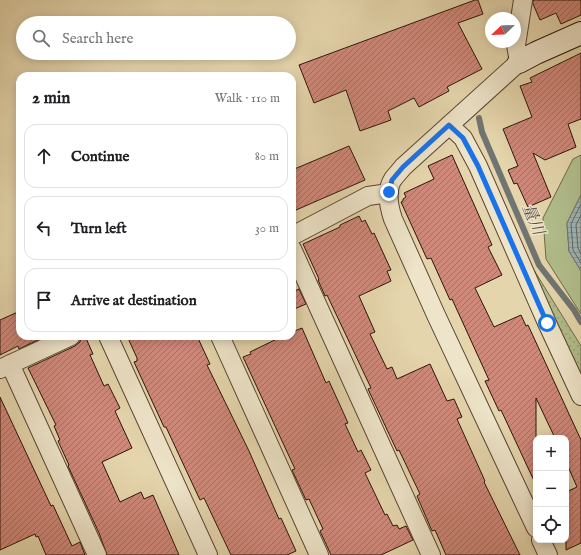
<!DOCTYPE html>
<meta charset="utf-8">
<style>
:root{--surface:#fff;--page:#f2f2f2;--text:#202124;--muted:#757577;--line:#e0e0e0}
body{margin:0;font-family:"IM FELL English","Noto Serif JP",serif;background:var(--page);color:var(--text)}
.controls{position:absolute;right:12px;bottom:12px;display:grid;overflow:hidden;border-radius:8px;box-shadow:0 2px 10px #0003}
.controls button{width:36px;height:36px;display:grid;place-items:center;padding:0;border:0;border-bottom:1px solid var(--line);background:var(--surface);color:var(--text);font:20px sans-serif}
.compass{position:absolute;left:485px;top:12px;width:36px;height:36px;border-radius:50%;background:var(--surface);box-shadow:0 2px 10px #0003;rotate:247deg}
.stop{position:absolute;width:12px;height:12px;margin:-9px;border:3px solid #1a73e8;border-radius:50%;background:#fff}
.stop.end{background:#1a73e8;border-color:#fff;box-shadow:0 1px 4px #0008}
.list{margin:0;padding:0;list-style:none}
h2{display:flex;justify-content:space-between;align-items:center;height:52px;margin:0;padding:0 16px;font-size:17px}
h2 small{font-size:13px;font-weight:400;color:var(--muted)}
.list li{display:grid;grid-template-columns:26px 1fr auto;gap:12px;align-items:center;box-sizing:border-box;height:64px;margin:0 8px 8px;padding:0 8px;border:1px solid var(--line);border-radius:12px}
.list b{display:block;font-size:15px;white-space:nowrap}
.list em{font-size:13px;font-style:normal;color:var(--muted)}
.icon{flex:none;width:22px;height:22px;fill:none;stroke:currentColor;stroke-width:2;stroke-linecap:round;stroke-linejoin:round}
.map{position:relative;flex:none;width:581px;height:555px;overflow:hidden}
.search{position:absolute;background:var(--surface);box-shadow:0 2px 10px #0003;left:16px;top:16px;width:280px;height:44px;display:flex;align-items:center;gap:10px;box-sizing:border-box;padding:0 14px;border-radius:22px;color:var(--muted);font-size:15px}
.panel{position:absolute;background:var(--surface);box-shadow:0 2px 10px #0003;left:16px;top:72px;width:280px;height:268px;border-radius:12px}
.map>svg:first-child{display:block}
.grass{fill:#b1be8c;stroke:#6e694a}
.park{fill:url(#park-dots);stroke:#6e694a}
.water{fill:url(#water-rules);stroke:#707571}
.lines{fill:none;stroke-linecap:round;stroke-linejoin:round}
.shore{stroke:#646460;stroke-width:1}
.stream{stroke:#707571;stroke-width:6}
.building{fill:url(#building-hatch);stroke:#2c1409}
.street-casing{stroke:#5a4432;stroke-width:20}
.secondary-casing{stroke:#2c1409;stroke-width:24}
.street{stroke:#eee4c9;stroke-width:18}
.secondary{stroke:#eee4c9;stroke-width:22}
.route{stroke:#1a73e8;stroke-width:5}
.labels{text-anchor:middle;stroke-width:3;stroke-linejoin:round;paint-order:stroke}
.water-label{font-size:16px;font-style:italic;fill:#544c46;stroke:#eee4c9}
</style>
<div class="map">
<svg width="581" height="555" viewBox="0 0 581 555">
<defs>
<pattern id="park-dots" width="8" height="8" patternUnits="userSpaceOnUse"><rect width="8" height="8" fill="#b1be8c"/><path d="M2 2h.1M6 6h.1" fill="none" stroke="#98a277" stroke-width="1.8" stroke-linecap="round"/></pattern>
<pattern id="water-rules" width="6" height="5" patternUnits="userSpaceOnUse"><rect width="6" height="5" fill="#9db5b7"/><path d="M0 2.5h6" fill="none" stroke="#879b9c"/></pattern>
<pattern id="building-hatch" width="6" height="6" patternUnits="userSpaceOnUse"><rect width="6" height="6" fill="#cf897b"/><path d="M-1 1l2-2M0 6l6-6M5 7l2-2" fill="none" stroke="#a86f63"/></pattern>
</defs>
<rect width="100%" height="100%" fill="#e5d5ac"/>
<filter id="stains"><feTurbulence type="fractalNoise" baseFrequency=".005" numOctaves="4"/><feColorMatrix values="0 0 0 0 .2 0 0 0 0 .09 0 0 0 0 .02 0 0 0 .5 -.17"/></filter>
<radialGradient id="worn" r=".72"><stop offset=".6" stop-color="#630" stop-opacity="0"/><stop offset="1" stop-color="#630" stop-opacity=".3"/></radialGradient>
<path class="grass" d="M 581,155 L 581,195 L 567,223 L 569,251 L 581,271 L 581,314 L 546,259 L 543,218 L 573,159 Z"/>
<path class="park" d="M 524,254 L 581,346 L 581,378 Z"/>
<path class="water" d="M 581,195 L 581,271 L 569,251 L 567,223 Z"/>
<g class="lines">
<path class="shore" d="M 581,204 L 571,224 L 573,250 L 581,263
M 581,215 L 576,225 L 578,248 L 581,254"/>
<path class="stream" d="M 479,118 L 482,132 L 539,265 L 574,310 L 581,322"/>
</g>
<path class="building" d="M 475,0 L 478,0 L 483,14 L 458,23 L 482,69 L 447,87 L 449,91 L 419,107 L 414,98 L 388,111 L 391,120 L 360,131 L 346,90 L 314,103 L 299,65 Z
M 533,0 L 581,0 L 581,15 L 561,24 L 556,13 L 540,20 L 533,4 Z
M 581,53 L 581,119 L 568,124 L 576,147 L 545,160 L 533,153 L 551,197 L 528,207 L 517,183 L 514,184 L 508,170 L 518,166 L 503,129 L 532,117 L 520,86 L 532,82 L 530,78 Z
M 349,146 L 365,180 L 296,210 L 292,201 L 292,170 Z
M 452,155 L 492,245 L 488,247 L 502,275 L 475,288 L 494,327 L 521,315 L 526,326 L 528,325 L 581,440 L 581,543 L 566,550 L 566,492 L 577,487 L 566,462 L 566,438 L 555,438 L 536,398 L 536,485 L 501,410 L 499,411 L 485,381 L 489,380 L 452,299 L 450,300 L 431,258 L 427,259 L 401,202 L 403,201 L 403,199 L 406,197 L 404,193 L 434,179 L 428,166 Z
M 359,216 L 362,222 L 365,220 L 372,234 L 374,233 L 391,270 L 387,271 L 391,281 L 359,296 L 375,332 L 370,334 L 387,369 L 392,367 L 397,379 L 430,364 L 447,401 L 454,399 L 462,417 L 457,419 L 485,481 L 484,482 L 520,555 L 446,555 L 435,530 L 432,531 L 417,496 L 420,494 L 399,450 L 397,451 L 368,389 L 371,388 L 327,295 L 325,296 L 318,280 L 319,279 L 303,244 L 340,227 L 340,225 Z
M 299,289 L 306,304 L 292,310 L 292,292 Z
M 20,311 L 20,336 L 46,336 L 19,349 L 18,346 L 0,355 L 0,320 Z
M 302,328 L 326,383 L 329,381 L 348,423 L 345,424 L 358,452 L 361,450 L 371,470 L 365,473 L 385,515 L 387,514 L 393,526 L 397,525 L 399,529 L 406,526 L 413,540 L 381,555 L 331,555 L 320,531 L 323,529 L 309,499 L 306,500 L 292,470 L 295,469 L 243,357 L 251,354 L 250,352 L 283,336 L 292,336 L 292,332 Z
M 81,336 L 85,336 L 93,354 L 90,355 L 104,386 L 108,384 L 120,408 L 115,411 L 132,448 L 102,462 L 120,502 L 141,492 L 144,499 L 153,495 L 179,555 L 107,555 L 99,533 L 68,466 L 69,465 L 58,441 L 60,440 L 54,426 L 56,425 L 28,368 L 75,346 L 80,342 Z
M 127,336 L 197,336 L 210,364 L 207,365 L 249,451 L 279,519 L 281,518 L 296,551 L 287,555 L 231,555 L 204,498 L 200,500 L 166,427 L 164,427 L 134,362 L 137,361 L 137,358 Z
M 0,397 L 51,506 L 53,505 L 72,546 L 80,542 L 85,555 L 46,555 L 38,536 L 36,537 L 35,534 L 0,550 Z"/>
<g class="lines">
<g class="street-casing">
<path id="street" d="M 523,0 L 516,45 L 519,62 L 403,167 C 400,171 396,175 393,179 C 385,191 389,207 393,219 L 436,315 L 536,528
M 449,125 L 463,138 L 478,166 L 547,323 L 581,396
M 292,236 L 368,196 L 389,193
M 292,249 L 431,555
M 108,336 L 208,555
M 220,336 L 319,555
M 10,364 L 97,555
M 0,369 L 71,336
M 541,540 L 548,555"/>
</g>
<g class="secondary-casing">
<path id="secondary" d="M 519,62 L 536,53 L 581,33"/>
</g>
<use href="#street" class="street"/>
<use href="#secondary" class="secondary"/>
</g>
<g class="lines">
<path class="route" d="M 389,192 L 392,180 L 403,167 L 449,125 L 463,138 L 478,166 L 547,323"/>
</g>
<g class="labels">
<g class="water-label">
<text transform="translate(534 219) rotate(67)" y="6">量川</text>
</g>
</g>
<rect width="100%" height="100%" filter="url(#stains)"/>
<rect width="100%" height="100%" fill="url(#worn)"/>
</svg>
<div class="controls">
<button>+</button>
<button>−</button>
<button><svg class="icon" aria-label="locate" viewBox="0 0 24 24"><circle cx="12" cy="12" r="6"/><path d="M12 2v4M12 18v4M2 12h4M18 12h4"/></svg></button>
</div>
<svg class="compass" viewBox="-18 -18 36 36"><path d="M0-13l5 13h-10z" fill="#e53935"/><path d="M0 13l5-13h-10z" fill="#757577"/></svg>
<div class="stop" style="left:547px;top:323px"></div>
<div class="stop end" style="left:389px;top:192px"></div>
<div class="search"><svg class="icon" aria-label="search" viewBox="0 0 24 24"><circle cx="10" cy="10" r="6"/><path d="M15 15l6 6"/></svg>Search here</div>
<section class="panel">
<h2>2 min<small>Walk · 110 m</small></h2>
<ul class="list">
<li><svg class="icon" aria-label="ahead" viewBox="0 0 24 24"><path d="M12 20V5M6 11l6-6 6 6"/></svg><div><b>Continue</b></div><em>80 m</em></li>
<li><svg class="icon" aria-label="left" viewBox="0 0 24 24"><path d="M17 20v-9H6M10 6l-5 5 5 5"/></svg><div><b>Turn left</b></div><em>30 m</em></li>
<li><svg class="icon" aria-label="arrive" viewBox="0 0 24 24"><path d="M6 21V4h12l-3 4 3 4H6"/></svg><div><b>Arrive at destination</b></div></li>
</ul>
</section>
</div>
